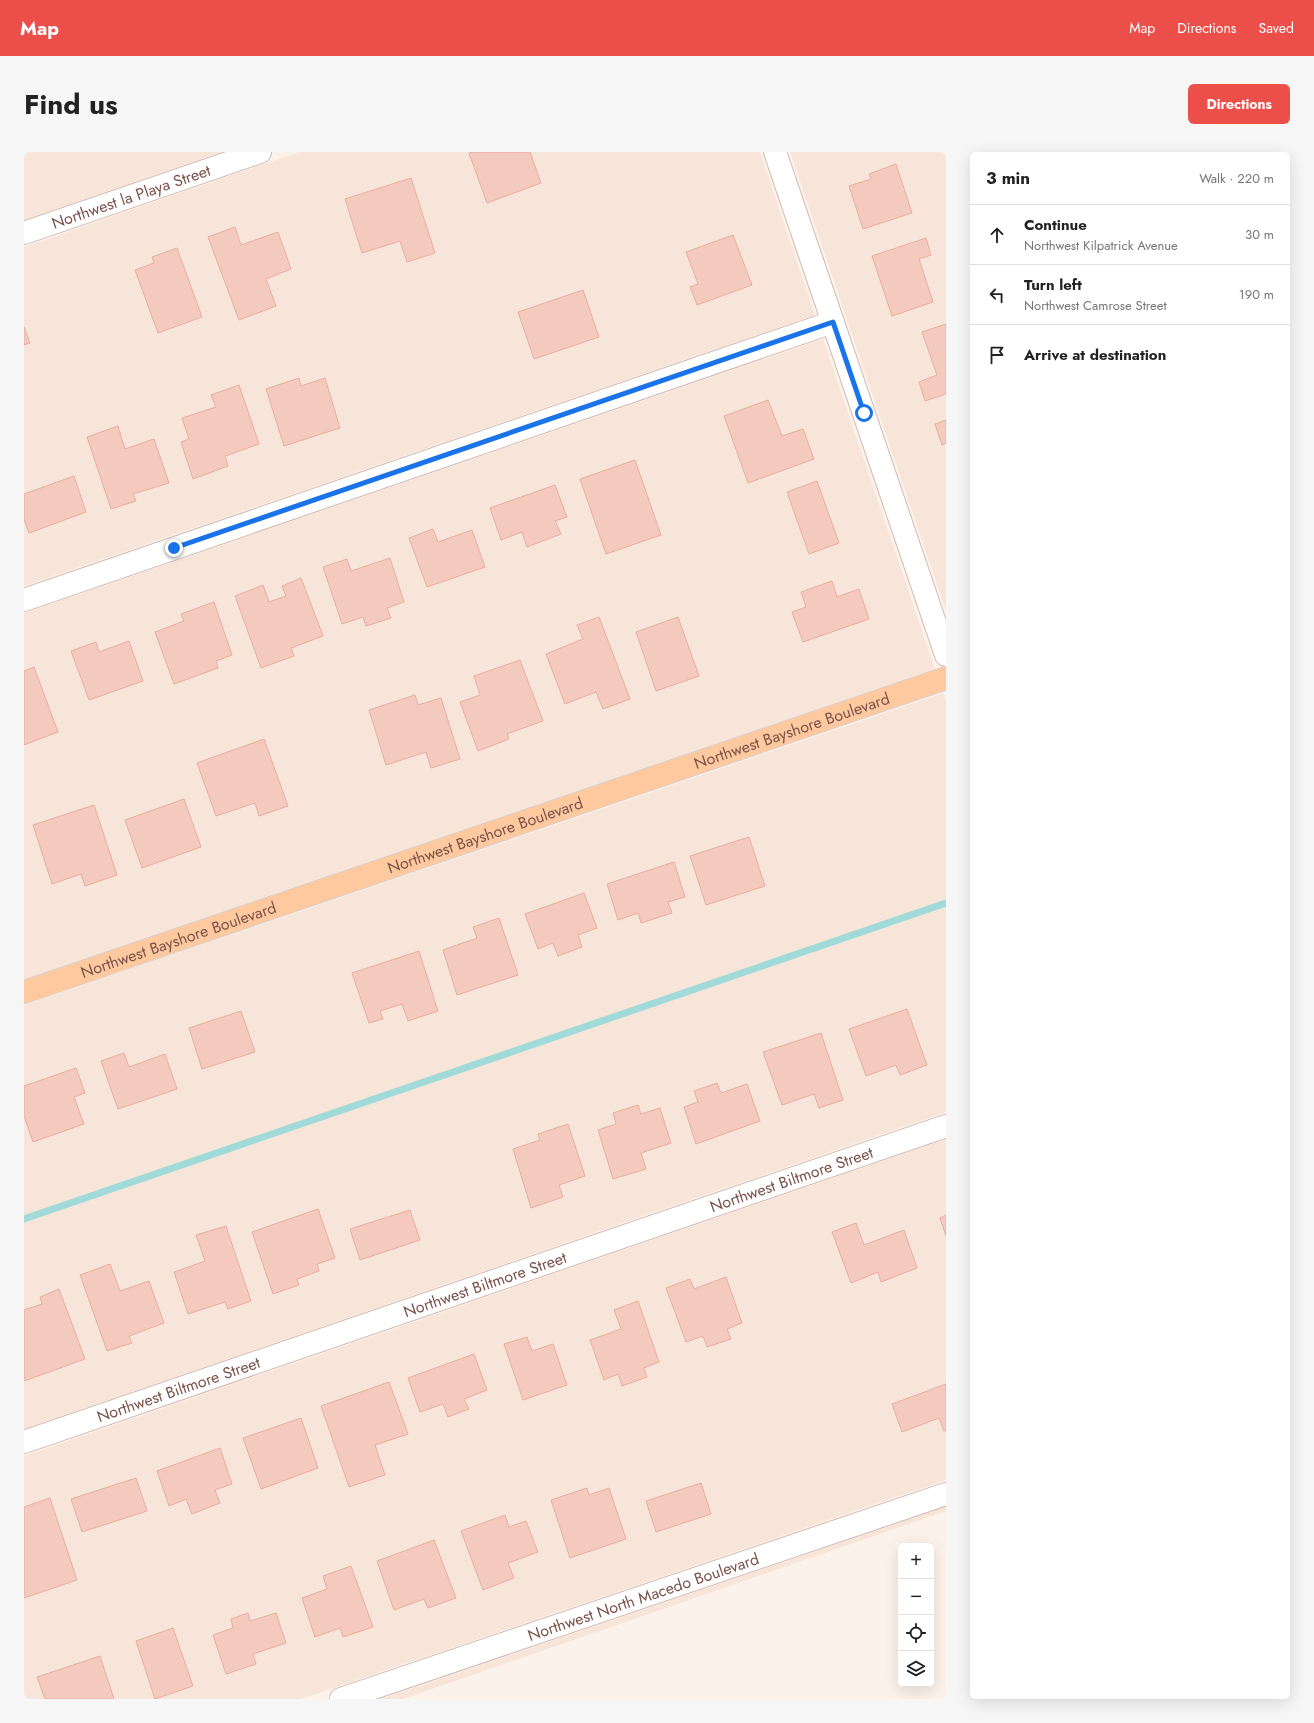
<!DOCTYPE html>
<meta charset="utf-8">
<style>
:root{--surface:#fff;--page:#f6f6f6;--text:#222;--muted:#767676;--line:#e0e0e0;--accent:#ec4f49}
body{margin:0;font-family:Jost,sans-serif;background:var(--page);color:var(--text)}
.controls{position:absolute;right:12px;bottom:12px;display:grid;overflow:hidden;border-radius:6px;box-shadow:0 4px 16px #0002}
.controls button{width:36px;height:36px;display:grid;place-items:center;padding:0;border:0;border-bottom:1px solid var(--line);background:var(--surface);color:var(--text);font:20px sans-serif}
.stop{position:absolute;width:12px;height:12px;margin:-9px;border:3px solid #1a73e8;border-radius:50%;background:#fff}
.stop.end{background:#1a73e8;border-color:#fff;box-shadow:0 1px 4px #0008}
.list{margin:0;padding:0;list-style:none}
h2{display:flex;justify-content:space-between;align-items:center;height:52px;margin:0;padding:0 16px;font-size:17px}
h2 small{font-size:13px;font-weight:400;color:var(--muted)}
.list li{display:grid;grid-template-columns:26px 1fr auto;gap:12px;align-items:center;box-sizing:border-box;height:60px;padding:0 16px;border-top:1px solid var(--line)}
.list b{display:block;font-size:15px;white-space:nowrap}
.list p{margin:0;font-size:13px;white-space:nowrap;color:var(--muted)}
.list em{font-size:13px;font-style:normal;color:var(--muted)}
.icon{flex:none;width:22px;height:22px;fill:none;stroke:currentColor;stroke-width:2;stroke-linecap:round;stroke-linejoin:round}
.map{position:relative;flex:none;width:922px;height:1547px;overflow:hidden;border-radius:6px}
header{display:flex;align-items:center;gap:24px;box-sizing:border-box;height:56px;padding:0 20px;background:var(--accent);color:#fff}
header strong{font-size:19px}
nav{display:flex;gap:22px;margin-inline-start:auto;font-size:14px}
.intro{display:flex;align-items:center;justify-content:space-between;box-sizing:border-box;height:96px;padding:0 24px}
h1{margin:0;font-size:28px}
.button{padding:10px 18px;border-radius:6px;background:var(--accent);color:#fff;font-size:14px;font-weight:700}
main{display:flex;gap:24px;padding:0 24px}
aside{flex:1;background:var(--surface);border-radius:6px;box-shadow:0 4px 16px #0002}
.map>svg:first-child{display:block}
.residential{fill:#f8e5da}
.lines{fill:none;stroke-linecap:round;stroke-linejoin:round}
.stream{stroke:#a1dbd9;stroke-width:7}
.building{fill:#f4cabf;stroke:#e8ad9f}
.minor-casing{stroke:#d3b9b0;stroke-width:24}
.major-casing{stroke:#dacfcc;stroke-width:24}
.minor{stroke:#fff;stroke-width:22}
.major{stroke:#fec99f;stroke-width:22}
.route{stroke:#1a73e8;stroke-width:5}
.labels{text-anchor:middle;stroke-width:4;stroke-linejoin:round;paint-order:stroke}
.street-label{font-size:16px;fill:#7a524a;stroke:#fff6f0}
</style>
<header>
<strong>Map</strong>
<nav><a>Map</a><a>Directions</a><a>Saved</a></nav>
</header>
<div class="intro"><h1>Find us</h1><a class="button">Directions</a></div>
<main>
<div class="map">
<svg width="922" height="1547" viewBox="0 0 922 1547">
<rect width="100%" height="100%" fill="#fdf2e9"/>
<path class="residential" d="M 0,0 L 197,0 L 0,68 Z
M 275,0 L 736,0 L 791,163 L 0,434 L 0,95 Z
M 766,0 L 922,0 L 922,459 Z
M 799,187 L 911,517 L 0,827 L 0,461 Z
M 919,541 L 922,549 L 922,960 L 0,1277 L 0,853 Z
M 922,987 L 922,1328 L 277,1547 L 0,1547 L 0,1304 Z
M 922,1355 L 922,1359 L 379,1547 L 357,1547 Z"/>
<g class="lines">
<path class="stream" d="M 0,1067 L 922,751"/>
</g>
<path class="building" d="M 448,0 L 506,0 L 517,31 L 463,51 L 445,1 Z
M 872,12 L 888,61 L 839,77 L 825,34 L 847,27 L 845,22 Z
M 387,26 L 411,101 L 383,110 L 376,89 L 338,101 L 321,47 Z
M 211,75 L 217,93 L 254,80 L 267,117 L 242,127 L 252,154 L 215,168 L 184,85 Z
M 709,83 L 728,133 L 673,153 L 666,135 L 674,132 L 662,100 Z
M 902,86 L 907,103 L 895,107 L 909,150 L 868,164 L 848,104 Z
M 153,96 L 178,165 L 134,181 L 111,118 L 130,111 L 128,105 Z
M 559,138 L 575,185 L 510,207 L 494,160 Z
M 922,172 L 922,242 L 901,249 L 895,230 L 913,223 L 898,180 Z
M 0,175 L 6,191 L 0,193 Z
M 275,226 L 277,234 L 301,226 L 316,276 L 260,294 L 242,237 Z
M 215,233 L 235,292 L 201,304 L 204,314 L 169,327 L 157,290 L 165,287 L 158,266 L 192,255 L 187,243 Z
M 744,248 L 758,284 L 779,277 L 790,307 L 724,331 L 700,264 Z
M 922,268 L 922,291 L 918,293 L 911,272 Z
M 94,274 L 101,297 L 130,287 L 145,331 L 109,342 L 112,349 L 87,357 L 63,285 Z
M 611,308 L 637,383 L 582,402 L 556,327 Z
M 50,324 L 62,360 L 5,381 L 0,367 L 0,342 Z
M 793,329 L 815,391 L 785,402 L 763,340 Z
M 531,333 L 543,365 L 531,369 L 537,382 L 503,395 L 498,380 L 477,388 L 466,356 Z
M 409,377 L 414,390 L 448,378 L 461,415 L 403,435 L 385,386 Z
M 366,406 L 380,450 L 363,456 L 367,466 L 342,474 L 339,465 L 318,472 L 299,415 L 323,407 L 327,419 Z
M 277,426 L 299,484 L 267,496 L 270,504 L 237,516 L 211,444 L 239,433 L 245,450 L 262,444 L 258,434 Z
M 808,429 L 813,445 L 835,437 L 845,467 L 779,490 L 768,460 L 782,455 L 777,440 Z
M 190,450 L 208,503 L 192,509 L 194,516 L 150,532 L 131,480 L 160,469 L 157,462 Z
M 575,465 L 606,547 L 579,557 L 572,540 L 541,552 L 522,502 L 559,487 L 553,473 Z
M 654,465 L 675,524 L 632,539 L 612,480 Z
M 105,489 L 119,529 L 65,548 L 47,499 L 72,490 L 75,500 Z
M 496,508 L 519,569 L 483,582 L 485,587 L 454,599 L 436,550 L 456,543 L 450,524 Z
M 10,515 L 34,580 L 0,593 L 0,519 Z
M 391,543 L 394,553 L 417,546 L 436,607 L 407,616 L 402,600 L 362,613 L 345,558 Z
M 240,587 L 264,654 L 235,664 L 231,651 L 192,664 L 173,611 Z
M 160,647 L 177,695 L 118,716 L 101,668 Z
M 70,653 L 93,723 L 61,734 L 57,722 L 28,732 L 9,673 Z
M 725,685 L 741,734 L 682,753 L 666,704 Z
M 650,710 L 661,745 L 644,750 L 648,761 L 617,771 L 614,761 L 594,768 L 583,732 Z
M 560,741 L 573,776 L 554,783 L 558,795 L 534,804 L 529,791 L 514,797 L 501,762 Z
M 475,766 L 494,823 L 433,843 L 419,798 L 453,786 L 449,775 Z
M 395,799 L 414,859 L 384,869 L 378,852 L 356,859 L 359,867 L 345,871 L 328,821 Z
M 883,857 L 903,913 L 876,923 L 872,913 L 842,924 L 825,877 Z
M 217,859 L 231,900 L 178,917 L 165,876 Z
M 797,881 L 819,948 L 795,956 L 790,942 L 758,953 L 739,900 Z
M 100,901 L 105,915 L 141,902 L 153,937 L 94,957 L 77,909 Z
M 52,916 L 61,941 L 50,945 L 60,972 L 9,990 L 0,964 L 0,934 Z
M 693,931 L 697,941 L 723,932 L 736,969 L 672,992 L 660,955 L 674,950 L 670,939 Z
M 614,953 L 617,962 L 636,956 L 647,991 L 617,1001 L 622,1017 L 589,1027 L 574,978 L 592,972 L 589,961 Z
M 544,972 L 561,1024 L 535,1033 L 539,1045 L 507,1056 L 489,997 L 516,988 L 514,982 Z
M 294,1057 L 311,1106 L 293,1112 L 295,1119 L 273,1127 L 275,1133 L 249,1142 L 228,1080 Z
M 386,1058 L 396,1088 L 336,1108 L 326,1077 Z
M 922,1063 L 922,1084 L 916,1066 Z
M 832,1071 L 840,1093 L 880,1078 L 893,1116 L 857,1130 L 854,1120 L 827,1131 L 808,1080 Z
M 202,1074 L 227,1149 L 204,1157 L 201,1150 L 164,1162 L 150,1120 L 181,1109 L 172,1083 Z
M 86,1112 L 96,1139 L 125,1129 L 140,1171 L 105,1184 L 108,1191 L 83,1199 L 56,1123 Z
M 702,1125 L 718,1171 L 703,1177 L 707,1187 L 683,1195 L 679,1184 L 662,1190 L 642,1136 L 666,1127 L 670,1137 Z
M 35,1137 L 61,1207 L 0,1229 L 0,1158 L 18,1152 L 16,1145 Z
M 614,1149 L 635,1210 L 620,1216 L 623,1225 L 598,1234 L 594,1222 L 580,1228 L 566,1188 L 597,1177 L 590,1158 Z
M 503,1185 L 508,1199 L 529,1192 L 543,1233 L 499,1248 L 480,1192 Z
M 450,1202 L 463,1238 L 440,1247 L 445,1257 L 424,1265 L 419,1252 L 396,1260 L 384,1226 Z
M 365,1230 L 384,1282 L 351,1293 L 361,1323 L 325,1335 L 297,1254 Z
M 922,1232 L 922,1278 L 920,1279 L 915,1266 L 878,1280 L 868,1252 Z
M 277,1266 L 294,1316 L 237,1337 L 219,1286 Z
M 196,1296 L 208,1332 L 191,1338 L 196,1351 L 168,1362 L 162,1347 L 145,1354 L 133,1319 Z
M 112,1326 L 123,1359 L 58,1380 L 47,1347 Z
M 677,1331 L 687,1362 L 632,1380 L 622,1349 Z
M 563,1336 L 565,1343 L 585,1336 L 602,1387 L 546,1406 L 527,1348 Z
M 26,1346 L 53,1428 L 0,1446 L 0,1355 Z
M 481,1363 L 485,1375 L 502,1369 L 514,1400 L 484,1411 L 490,1426 L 459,1438 L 437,1379 Z
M 410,1388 L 432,1446 L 404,1456 L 400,1447 L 370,1458 L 353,1409 Z
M 327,1414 L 349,1475 L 319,1485 L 316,1476 L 291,1485 L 278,1446 L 303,1437 L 299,1424 Z
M 224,1461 L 226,1469 L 252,1461 L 262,1491 L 229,1502 L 232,1512 L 202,1522 L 189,1483 L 209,1476 L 207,1467 Z
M 149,1476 L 169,1534 L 131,1547 L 112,1489 Z
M 76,1504 L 90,1547 L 21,1547 L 13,1525 Z"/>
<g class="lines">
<g class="minor-casing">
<g id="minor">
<path d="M 751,0 L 922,503"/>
<path id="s1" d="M 0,81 L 236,0"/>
<path d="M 0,448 L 809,170"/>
<path id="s2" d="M 0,1290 L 922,974"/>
<path id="s3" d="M 317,1547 L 922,1342"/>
</g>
</g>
<g class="major-casing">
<g id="major">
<path id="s4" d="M 0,840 L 922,526"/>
</g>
</g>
<use href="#minor" class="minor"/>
<use href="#major" class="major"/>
</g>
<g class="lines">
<path class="route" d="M 150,396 L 809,170 L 840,261"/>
</g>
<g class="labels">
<g class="street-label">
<text dy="6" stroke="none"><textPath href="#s1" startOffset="113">Northwest la Playa Street</textPath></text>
<text dy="6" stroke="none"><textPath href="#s4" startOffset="811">Northwest Bayshore Boulevard</textPath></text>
<text dy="6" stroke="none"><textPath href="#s4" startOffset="487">Northwest Bayshore Boulevard</textPath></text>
<text dy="6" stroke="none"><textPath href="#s4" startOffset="163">Northwest Bayshore Boulevard</textPath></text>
<text dy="6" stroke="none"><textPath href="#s2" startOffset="811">Northwest Biltmore Street</textPath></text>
<text dy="6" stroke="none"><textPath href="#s2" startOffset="487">Northwest Biltmore Street</textPath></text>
<text dy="6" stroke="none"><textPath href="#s2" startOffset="163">Northwest Biltmore Street</textPath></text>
<text dy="6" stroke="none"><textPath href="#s3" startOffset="319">Northwest North Macedo Boulevard</textPath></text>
</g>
</g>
</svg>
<div class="controls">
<button>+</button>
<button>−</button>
<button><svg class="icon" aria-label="locate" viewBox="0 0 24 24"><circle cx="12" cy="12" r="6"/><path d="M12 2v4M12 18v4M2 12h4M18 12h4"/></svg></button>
<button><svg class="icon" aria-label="layers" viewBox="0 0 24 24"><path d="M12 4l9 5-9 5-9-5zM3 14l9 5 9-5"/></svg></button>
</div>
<div class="stop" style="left:840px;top:261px"></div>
<div class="stop end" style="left:150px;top:396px"></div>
</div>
<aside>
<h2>3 min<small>Walk · 220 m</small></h2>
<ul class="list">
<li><svg class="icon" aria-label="ahead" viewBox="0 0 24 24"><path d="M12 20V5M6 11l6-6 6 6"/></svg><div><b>Continue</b><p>Northwest Kilpatrick Avenue</p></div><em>30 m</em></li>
<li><svg class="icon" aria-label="left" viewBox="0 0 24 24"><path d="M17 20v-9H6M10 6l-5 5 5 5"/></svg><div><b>Turn left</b><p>Northwest Camrose Street</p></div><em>190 m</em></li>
<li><svg class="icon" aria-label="arrive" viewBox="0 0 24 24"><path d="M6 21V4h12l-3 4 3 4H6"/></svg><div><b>Arrive at destination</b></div></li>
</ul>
</aside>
</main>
